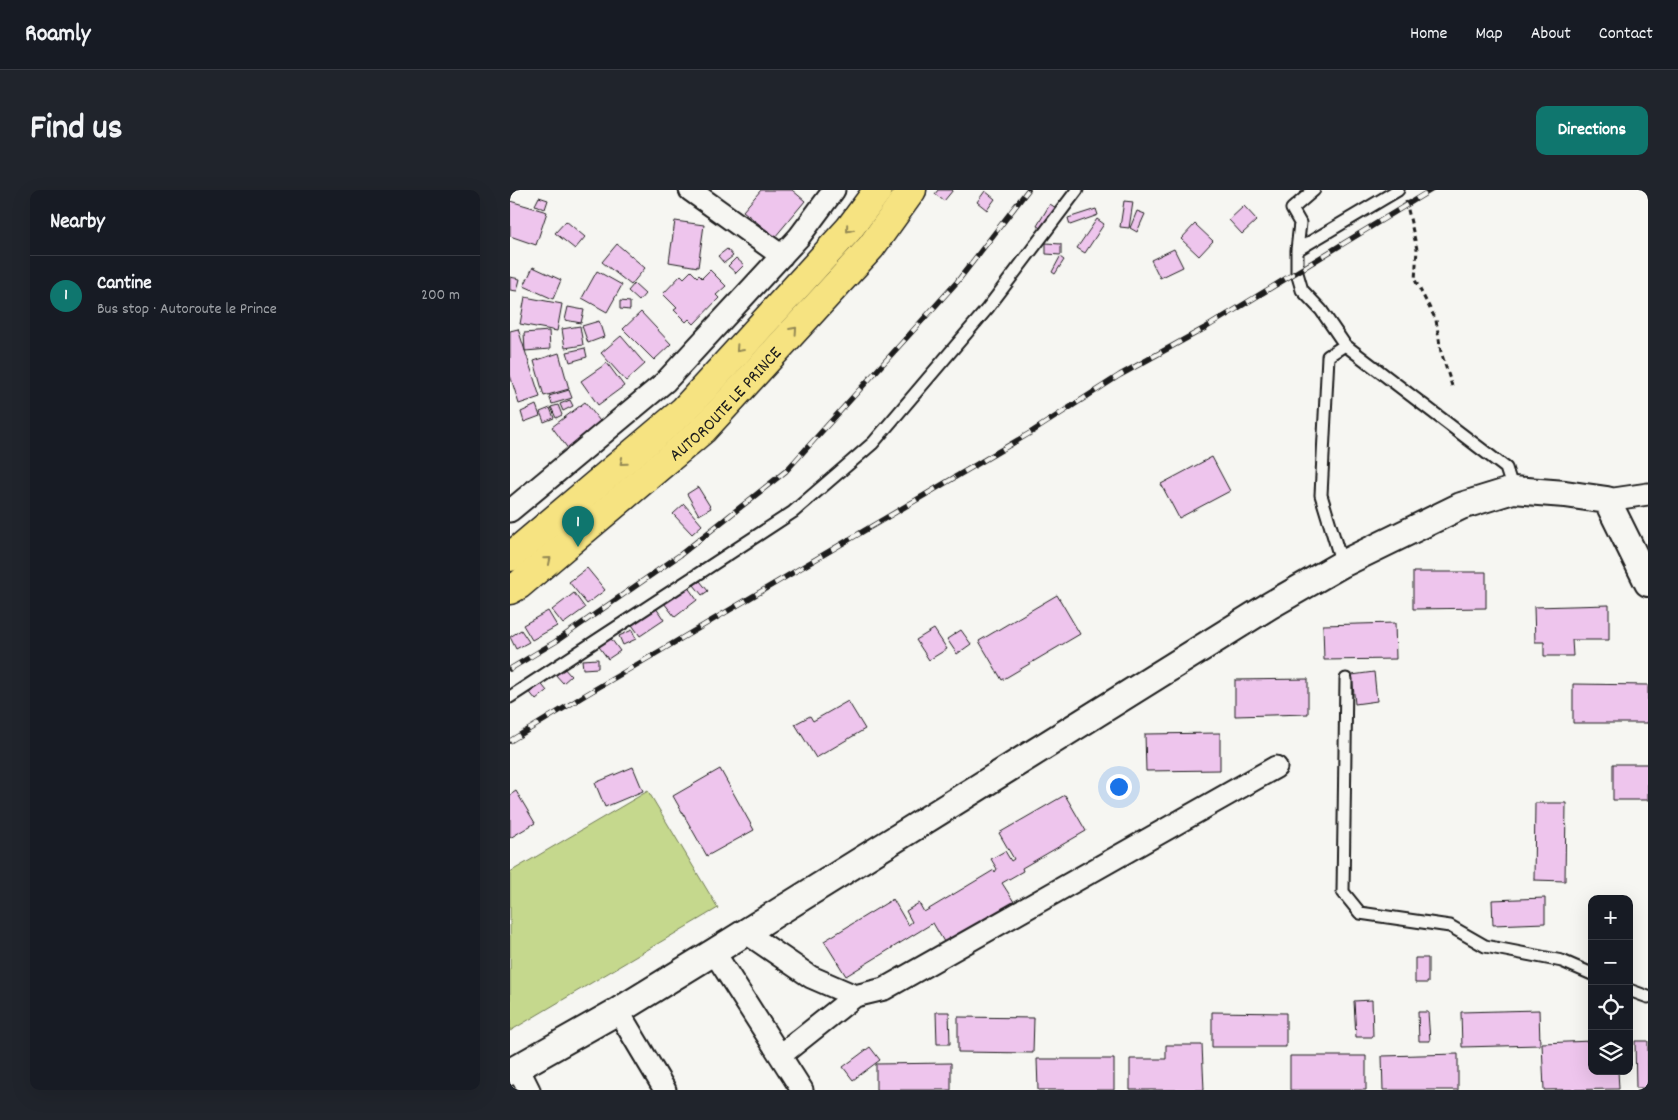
<!DOCTYPE html>
<meta charset="utf-8">
<style>
:root{--surface:#171b24;--page:#20242c;--text:#f1f3f6;--muted:#9ea1a6;--line:#363941;--accent:#0f766e}
body{margin:0;font-family:Dekko,sans-serif;background:var(--page);color:var(--text)}
.controls{position:absolute;right:15px;bottom:15px;display:grid;overflow:hidden;border-radius:10px;box-shadow:0 5px 20px #0002}
.controls button{width:45px;height:45px;display:grid;place-items:center;padding:0;border:0;border-bottom:1px solid var(--line);background:var(--surface);color:var(--text);font:25px sans-serif}
.you{position:absolute;left:608px;top:596px;width:18px;height:18px;margin:-12px;border:4px solid #fff;border-radius:50%;background:#1a73e8;box-shadow:0 0 0 8px #1a73e833}
.badge{display:grid;place-items:center;width:32px;height:32px;border-radius:50%;background:var(--accent);color:#fff;font-size:16px;font-weight:700}
.pin{position:absolute;translate:-50% -41px;filter:drop-shadow(0 1px 2px #0008)}
.pin::after{content:'';position:absolute;top:26px;width:18px;height:15px;background:inherit;clip-path:polygon(0 0,100% 0,50% 100%)}
.list{margin:0;padding:0;list-style:none}
h2{display:flex;justify-content:space-between;align-items:center;height:65px;margin:0;padding:0 20px;font-size:21px}
h2 small{font-size:16px;font-weight:400;color:var(--muted)}
.list li{display:grid;grid-template-columns:32px 1fr auto;gap:15px;align-items:center;box-sizing:border-box;height:80px;padding:0 20px;border-top:1px solid var(--line)}
.list b{display:block;font-size:19px;white-space:nowrap}
.list p{margin:0;font-size:16px;white-space:nowrap;color:var(--muted)}
.list em{font-size:16px;font-style:normal;color:var(--muted)}
.icon{flex:none;width:28px;height:28px;fill:none;stroke:currentColor;stroke-width:2;stroke-linecap:round;stroke-linejoin:round}
.map{position:relative;flex:none;width:1138px;height:900px;overflow:hidden;border-radius:10px}
header{display:flex;align-items:center;gap:30px;box-sizing:border-box;height:70px;padding:0 25px;background:var(--surface);border-bottom:1px solid var(--line)}
header strong{font-size:24px}
nav{display:flex;gap:28px;margin-inline-start:auto;font-size:18px}
.intro{display:flex;align-items:center;justify-content:space-between;box-sizing:border-box;height:120px;padding:0 30px}
h1{margin:0;font-size:35px}
.button{padding:12px 22px;border-radius:10px;background:var(--accent);color:#fff;font-size:18px;font-weight:700}
main{display:flex;gap:30px;padding:0 30px}
aside{flex:1;background:var(--surface);border-radius:10px;box-shadow:0 5px 20px #0002}
.map>svg:first-child{display:block}
.green{fill:#c5d88d;stroke:#707a54}
.building{fill:#eec5ed;stroke:#1c1c1c}
.lines{fill:none;stroke-linecap:round;stroke-linejoin:round}
.service-casing{stroke:#1c1c1c;stroke-width:15}
.minor-casing{stroke:#1c1c1c;stroke-width:25}
.tertiary-casing{stroke:#1c1c1c;stroke-width:30}
.primary-casing{stroke:#1c1c1c;stroke-width:31}
.path{stroke:#1c1c1c;stroke-width:3;stroke-dasharray:5 4;stroke-linecap:butt}
.service{stroke:#f6f6f2;stroke-width:11}
.minor{stroke:#f6f6f2;stroke-width:21}
.tertiary{stroke:#f6f6f2;stroke-width:26}
.primary{stroke:#f6e381;stroke-width:28}
.rail-casing{stroke:#1c1c1c;stroke-width:5.5}
.rail{stroke:#f6f6f2;stroke-width:4;stroke-dasharray:11;stroke-linecap:butt}
.oneway{stroke:#948954}
.labels{text-anchor:middle;stroke-width:4.5;stroke-linejoin:round;paint-order:stroke}
.street-label{font-size:18px;fill:#1c1c1c;stroke:#f6f6f2}
</style>
<header>
<strong>Roamly</strong>
<nav><a>Home</a><a>Map</a><a>About</a><a>Contact</a></nav>
</header>
<div class="intro"><h1>Find us</h1><a class="button">Directions</a></div>
<main>
<aside>
<h2>Nearby<small></small></h2>
<ul class="list">
<li><span class="badge">1</span><div><b>Cantine</b><p>Bus stop · Autoroute le Prince</p></div><em>200 m</em></li>
</ul>
</aside>
<div class="map">
<svg width="1138" height="900" viewBox="0 0 1138 900">
<rect width="100%" height="100%" fill="#f6f6f2"/>
<filter id="ink" filterUnits="userSpaceOnUse"><feTurbulence type="fractalNoise" baseFrequency=".02" numOctaves="2"/><feDisplacementMap in="SourceGraphic" scale="10" xChannelSelector="R" yChannelSelector="G"/><feConvolveMatrix kernelMatrix="1 2 1 2 8 2 1 2 1" color-interpolation-filters="sRGB"/></filter>
<g filter="url(#ink)">
<path class="green" d="M 138,601 L 208,718 L 0,841 L 0,682 Z"/>
<path class="building" d="M 251,0 L 282,0 L 295,11 L 265,47 L 233,21 Z
M 428,0 L 443,0 L 434,11 L 425,4 Z
M 475,1 L 485,9 L 477,20 L 467,12 Z
M 29,7 L 38,10 L 35,19 L 25,15 Z
M 0,11 L 37,22 L 26,55 L 0,46 Z
M 614,11 L 623,12 L 619,38 L 610,37 Z
M 540,14 L 546,18 L 534,40 L 527,36 Z
M 734,16 L 747,30 L 732,44 L 719,30 Z
M 586,19 L 588,25 L 560,35 L 558,28 Z
M 627,21 L 635,24 L 627,42 L 620,38 Z
M 587,29 L 594,34 L 575,63 L 567,58 Z
M 56,31 L 75,47 L 65,59 L 45,43 Z
M 165,31 L 194,35 L 188,77 L 159,72 Z
M 685,34 L 703,51 L 689,66 L 671,49 Z
M 536,53 L 551,54 L 551,65 L 536,64 Z
M 107,54 L 135,78 L 121,95 L 92,72 Z
M 217,59 L 223,66 L 214,73 L 208,66 Z
M 664,59 L 673,77 L 650,88 L 641,70 Z
M 550,67 L 554,70 L 545,84 L 542,82 Z
M 226,68 L 234,75 L 226,83 L 218,76 Z
M 23,77 L 51,90 L 43,109 L 14,96 Z
M 200,80 L 216,96 L 206,105 L 209,108 L 184,134 L 179,129 L 176,132 L 164,120 L 167,118 L 153,104 L 171,85 L 174,88 L 181,81 L 187,87 L 189,85 L 192,88 Z
M 87,81 L 112,95 L 97,122 L 72,108 Z
M 0,87 L 10,89 L 7,101 L 0,100 Z
M 124,94 L 135,104 L 129,111 L 118,101 Z
M 15,107 L 52,114 L 47,141 L 10,134 Z
M 110,111 L 120,112 L 120,120 L 110,119 Z
M 58,117 L 74,120 L 71,133 L 55,130 Z
M 131,122 L 161,154 L 144,170 L 113,139 Z
M 89,131 L 94,147 L 78,153 L 72,136 Z
M 70,136 L 73,155 L 55,158 L 52,139 Z
M 8,139 L 30,207 L 9,214 L 0,185 L 0,141 Z
M 39,141 L 40,159 L 15,161 L 14,143 Z
M 111,146 L 135,174 L 116,191 L 91,163 Z
M 75,158 L 77,167 L 60,172 L 57,162 Z
M 49,163 L 59,199 L 34,206 L 24,171 Z
M 97,173 L 114,196 L 88,215 L 71,191 Z
M 59,200 L 62,208 L 42,214 L 39,206 Z
M 60,210 L 63,216 L 53,221 L 50,214 Z
M 75,212 L 93,235 L 59,260 L 42,237 Z
M 26,215 L 30,226 L 14,232 L 11,222 Z
M 48,215 L 52,225 L 46,228 L 41,217 Z
M 40,218 L 44,228 L 34,232 L 30,222 Z
M 702,267 L 720,301 L 669,328 L 651,294 Z
M 188,297 L 201,318 L 189,325 L 177,304 Z
M 174,314 L 192,335 L 182,344 L 163,324 Z
M 77,378 L 95,400 L 77,414 L 59,392 Z
M 903,382 L 976,382 L 976,418 L 903,419 Z
M 190,391 L 198,401 L 192,405 L 184,395 Z
M 177,396 L 187,410 L 165,427 L 154,413 Z
M 64,403 L 75,418 L 53,434 L 42,420 Z
M 547,405 L 570,444 L 492,490 L 469,451 Z
M 144,415 L 154,430 L 130,446 L 120,432 Z
M 1099,415 L 1099,450 L 1062,450 L 1063,466 L 1034,466 L 1034,452 L 1025,452 L 1024,417 Z
M 38,421 L 47,436 L 22,450 L 13,435 Z
M 885,433 L 886,469 L 814,470 L 813,435 Z
M 424,439 L 437,459 L 419,470 L 406,450 Z
M 11,440 L 19,452 L 6,459 L 0,447 Z
M 122,440 L 126,449 L 113,455 L 109,446 Z
M 451,440 L 461,454 L 447,464 L 437,449 Z
M 99,446 L 110,461 L 98,469 L 87,454 Z
M 88,469 L 88,478 L 73,479 L 72,470 Z
M 52,476 L 61,486 L 53,493 L 44,483 Z
M 864,482 L 867,511 L 845,514 L 842,485 Z
M 798,489 L 798,524 L 725,526 L 725,490 Z
M 29,491 L 37,501 L 26,510 L 18,500 Z
M 1063,494 L 1138,495 L 1138,533 L 1063,533 Z
M 338,511 L 355,539 L 306,568 L 285,534 L 300,526 L 303,531 Z
M 710,543 L 710,580 L 636,581 L 635,544 Z
M 1103,574 L 1138,574 L 1138,610 L 1103,610 Z
M 123,577 L 133,601 L 95,617 L 85,593 Z
M 210,579 L 244,640 L 197,666 L 163,606 Z
M 6,601 L 25,633 L 0,648 L 0,605 Z
M 555,605 L 576,641 L 512,678 L 513,681 L 492,693 L 506,715 L 437,757 L 423,733 L 336,786 L 314,751 L 383,709 L 398,735 L 402,732 L 396,721 L 409,713 L 414,722 L 484,680 L 485,682 L 487,679 L 481,669 L 495,661 L 501,671 L 504,669 L 489,643 Z
M 1025,613 L 1056,613 L 1055,691 L 1024,690 Z
M 1035,708 L 1035,733 L 983,735 L 982,710 Z
M 905,768 L 918,768 L 918,793 L 905,793 Z
M 862,810 L 863,847 L 846,847 L 844,811 Z
M 1029,820 L 1030,855 L 952,857 L 951,822 Z
M 426,822 L 439,822 L 440,854 L 427,854 Z
M 702,822 L 776,823 L 776,857 L 702,857 Z
M 908,822 L 918,822 L 920,851 L 909,851 Z
M 448,827 L 524,828 L 523,863 L 448,862 Z
M 1082,851 L 1082,881 L 1108,881 L 1109,899 L 1034,900 L 1032,853 Z
M 1125,851 L 1138,851 L 1138,898 L 1126,898 Z
M 656,855 L 692,855 L 694,900 L 620,900 L 620,869 L 656,869 Z
M 360,857 L 370,870 L 343,890 L 333,877 Z
M 948,864 L 948,900 L 873,900 L 872,866 Z
M 780,866 L 856,866 L 856,900 L 780,900 Z
M 527,869 L 604,869 L 604,900 L 528,900 Z
M 441,873 L 441,900 L 366,900 L 366,874 Z"/>
<g class="lines">
<g class="service-casing">
<path id="service" d="M 804,0 L 782,19 L 790,33 L 787,60 L 787,83 L 792,100 L 811,120 L 835,155 L 996,278 L 1003,300
M 787,60 L 888,0
M 832,374 L 811,305 L 818,166 L 835,155
M 836,489 L 833,702 L 850,723 L 940,736 L 975,756 L 1052,771 L 1082,784
M 0,507 L 283,322 L 363,253 L 477,119 L 567,0
M 1119,800 L 1138,807"/>
</g>
<g class="minor-casing">
<path id="minor" d="M 180,0 L 272,66
M 1097,310 L 1138,304
M 0,321 L 155,192 L 289,47 L 324,0
M 235,742 L 301,787 L 345,806 L 374,799 L 766,577
M 204,762 L 292,900
M 108,821 L 155,900
M 271,865 L 345,806
M 8,878 L 19,900"/>
</g>
<g class="tertiary-casing">
<path id="tertiary" d="M 0,882 L 108,821 L 204,762 L 759,416 L 832,374 L 951,316 L 1003,300 L 1055,304 L 1097,310 L 1138,393"/>
</g>
<g class="primary-casing">
<g id="primary">
<path d="M 0,367 L 174,220 L 339,39 L 368,0"/>
<path id="s1" d="M 0,400 L 9,395 L 193,240 L 361,57 L 402,0"/>
</g>
</g>
<path class="path" d="M 896,11 L 907,59 L 905,90 L 926,130 L 931,162 L 942,196"/>
<use href="#service" class="service"/>
<use href="#minor" class="minor"/>
<use href="#tertiary" class="tertiary"/>
<use href="#primary" class="primary"/>
<g class="rail-casing">
<path id="rail" d="M 0,479 L 45,452 L 170,365 L 276,281 L 447,92 L 518,0
M 0,551 L 77,504 L 520,243 L 610,185 L 695,138 L 921,0"/>
</g>
<use href="#rail" class="rail"/>
</g>
<defs><path id="oneway-chevron" d="M-2-3.5L2.5 0L-2 3.5" fill="none" stroke-width="1.6" stroke-linecap="round" stroke-linejoin="round" transform="scale(1.25)"/></defs>
<g class="oneway">
<use href="#oneway-chevron" transform="translate(339 39) rotate(129)"/>
<use href="#oneway-chevron" transform="translate(284 140) rotate(-48)"/>
<use href="#oneway-chevron" transform="translate(229 159) rotate(132)"/>
<use href="#oneway-chevron" transform="translate(113 272) rotate(140)"/>
<use href="#oneway-chevron" transform="translate(38 370) rotate(-40)"/>
</g>
</g>
<g class="labels">
<g class="street-label">
<text dy="6" stroke="none"><textPath href="#s1" startOffset="285">AUTOROUTE LE PRINCE</textPath></text>
</g>
</g>
</svg>
<div class="controls">
<button>+</button>
<button>−</button>
<button><svg class="icon" aria-label="locate" viewBox="0 0 24 24"><circle cx="12" cy="12" r="6"/><path d="M12 2v4M12 18v4M2 12h4M18 12h4"/></svg></button>
<button><svg class="icon" aria-label="layers" viewBox="0 0 24 24"><path d="M12 4l9 5-9 5-9-5zM3 14l9 5 9-5"/></svg></button>
</div>
<div class="you"></div>
<div class="pin badge" style="left:68px;top:357px">1</div>
</div>
</main>
